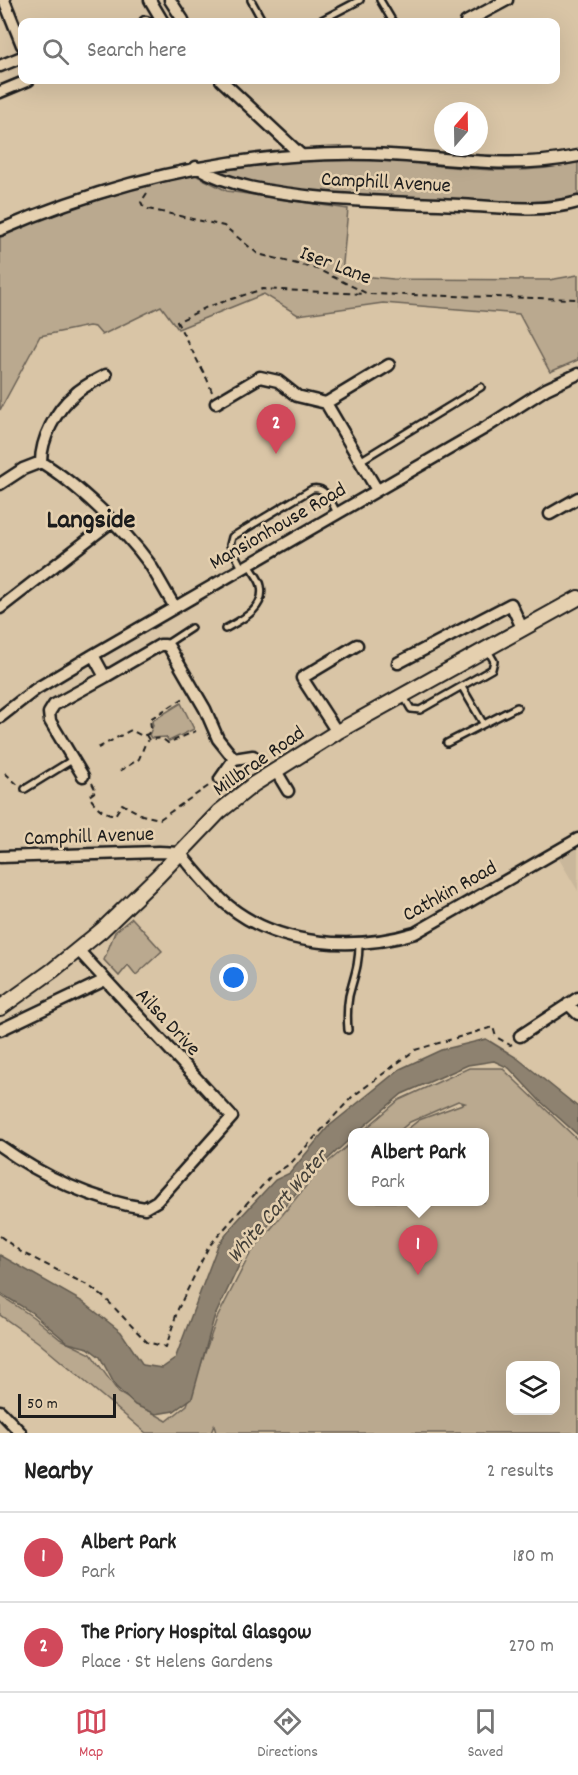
<!DOCTYPE html>
<meta charset="utf-8">
<style>
:root{--surface:#fff;--page:#f2f2f2;--text:#222;--muted:#767676;--line:#e0e0e0;--accent:#d1495b}
body{margin:0;font-family:Dekko,sans-serif;background:var(--page);color:var(--text)}
.controls{position:absolute;right:18px;bottom:18px;display:grid;overflow:hidden;border-radius:12px;box-shadow:0 6px 24px #0002}
.controls button{width:54px;height:54px;display:grid;place-items:center;padding:0;border:0;border-bottom:2px solid var(--line);background:var(--surface);color:var(--text);font:30px sans-serif}
.compass{position:absolute;left:434px;top:102px;width:54px;height:54px;border-radius:50%;background:var(--surface);box-shadow:0 6px 24px #0002;rotate:20deg}
.scale{position:absolute;left:18px;bottom:15px;width:98px;box-sizing:border-box;padding-left:6px;border:3px solid #1c1c1c;border-top:0;font-size:16px;line-height:21px;white-space:nowrap;color:#1c1c1c;-webkit-text-stroke:4px #e5d0af;paint-order:stroke}
.you{position:absolute;left:234px;top:978px;width:21px;height:21px;margin:-15px;border:4px solid #fff;border-radius:50%;background:#1a73e8;box-shadow:0 0 0 9px #1a73e833}
.badge{display:grid;place-items:center;width:39px;height:39px;border-radius:50%;background:var(--accent);color:#fff;font-size:20px;font-weight:700}
.pin{position:absolute;translate:-50% -50px;filter:drop-shadow(0 2px 3px #0008)}
.pin::after{content:'';position:absolute;top:32px;width:21px;height:18px;background:inherit;clip-path:polygon(0 0,100% 0,50% 100%)}
.popup{position:absolute;left:348px;top:1128px;width:141px;height:78px;box-sizing:border-box;display:grid;place-content:center;border-radius:12px;background:var(--surface);filter:drop-shadow(0 2px 4px #0005);font-size:20px;white-space:nowrap;color:var(--muted)}
.popup b{font-size:22px;color:var(--text)}
.popup::after{content:'';position:absolute;left:50%;top:100%;margin-left:-12px;border:12px solid transparent;border-top-color:var(--surface)}
.list{margin:0;padding:0;list-style:none}
h2{display:flex;justify-content:space-between;align-items:center;height:78px;margin:0;padding:0 24px;font-size:26px}
h2 small{font-size:20px;font-weight:400;color:var(--muted)}
.list li{display:grid;grid-template-columns:39px 1fr auto;gap:18px;align-items:center;box-sizing:border-box;height:90px;padding:0 24px;border-top:2px solid var(--line)}
.list b{display:block;font-size:22px;white-space:nowrap}
.list p{margin:0;font-size:20px;white-space:nowrap;color:var(--muted)}
.list em{font-size:20px;font-style:normal;color:var(--muted)}
.icon{flex:none;width:33px;height:33px;fill:none;stroke:currentColor;stroke-width:2;stroke-linecap:round;stroke-linejoin:round}
.map{position:relative;flex:none;width:578px;height:1433px;overflow:hidden}
.search{position:absolute;background:var(--surface);box-shadow:0 6px 24px #0002;left:18px;right:18px;top:18px;height:66px;display:flex;align-items:center;gap:15px;box-sizing:border-box;padding:0 21px;border-radius:12px;color:var(--muted);font-size:22px}
.sheet{height:258px;background:var(--surface)}
nav{display:flex;justify-content:space-around;align-items:center;box-sizing:border-box;height:84px;border-top:2px solid var(--line);background:var(--surface);font-size:16px;color:var(--muted)}
nav a{display:grid;justify-items:center;gap:3px}
nav .on{color:var(--accent)}
.map>svg:first-child{display:block}
.built{fill:#c9b79b}
.green{fill:#baa98f;stroke:#6b6256;stroke-width:1.5;fill-rule:evenodd}
.water{fill:#8e8270;stroke:#60594e;stroke-width:1.5}
.lines{fill:none;stroke-linecap:round;stroke-linejoin:round}
.service-casing{stroke:#1c1c1c;stroke-width:10}
.minor-casing{stroke:#1c1c1c;stroke-width:15}
.tertiary-casing{stroke:#1c1c1c;stroke-width:18}
.path{stroke:#1c1c1c;stroke-width:2;stroke-dasharray:6 4.5;stroke-linecap:butt}
.service{stroke:#e5d0af;stroke-width:5}
.minor{stroke:#e5d0af;stroke-width:10}
.tertiary{stroke:#e5d0af;stroke-width:14}
.labels{text-anchor:middle;stroke-width:5;stroke-linejoin:round;paint-order:stroke}
.street-label{font-size:21px;fill:#1c1c1c;stroke:#e5d0af}
.water-label{font-size:22px;font-style:italic;fill:#444039;stroke:#e5d0af}
.district-label{font-size:27px;font-weight:bold;fill:#1c1c1c;stroke:#e5d0af}
</style>
<div class="map">
<svg width="578" height="1433" viewBox="0 0 578 1433">
<rect width="100%" height="100%" fill="#d9c5a6"/>
<filter id="ink" filterUnits="userSpaceOnUse"><feTurbulence type="fractalNoise" baseFrequency=".0167" numOctaves="2"/><feDisplacementMap in="SourceGraphic" scale="12" xChannelSelector="R" yChannelSelector="G"/><feConvolveMatrix kernelMatrix="1 2 1 2 8 2 1 2 1" color-interpolation-filters="sRGB"/></filter>
<g filter="url(#ink)">
<path class="built" d="M 578,847 L 578,891 L 559,859 Z"/>
<path class="green" d="M 367,158 C 435,164 511,180 578,162 L 578,195 L 563,200 L 526,203 L 344,195 L 281,189 L 235,181 L 219,171 L 292,161 Z
M 193,174 L 227,191 L 348,209 L 342,274 L 393,279 L 549,280 L 578,275 L 578,360 L 550,372 L 519,314 L 383,303 L 298,315 L 264,294 L 178,329 L 161,306 L 102,335 L 95,327 L 89,326 L 40,336 L 0,410 L 0,233 L 17,225 L 169,178 Z
M 181,703 L 194,729 L 169,741 L 166,737 L 151,738 L 149,735 L 153,726 L 152,721 Z
M 132,918 L 162,951 L 136,975 L 128,965 L 119,976 L 104,960 L 115,932 Z
M 469,1068 L 502,1068 L 578,1140 L 578,1433 L 216,1433 L 214,1425 L 211,1433 L 146,1433 L 38,1342 L 0,1315 L 0,1295 L 33,1317 L 60,1339 L 91,1354 L 119,1393 L 167,1421 L 187,1405 L 217,1318 L 250,1254 L 320,1169 L 352,1142 L 352,1202 L 484,1202 L 484,1132 L 404,1132 L 419,1120 L 465,1103 L 458,1101 L 410,1122 L 398,1132 L 362,1132 L 399,1100 ZM 510,1366 L 556,1366 L 556,1410 L 510,1410 Z"/>
<path class="water" d="M 486,1039 L 517,1058 L 578,1107 L 578,1135 L 539,1100 L 509,1068 L 494,1061 L 468,1065 L 402,1094 L 357,1132 L 352,1132 L 352,1137 L 313,1173 L 245,1253 L 214,1318 L 192,1398 L 174,1411 L 156,1414 L 135,1405 L 116,1387 L 100,1357 L 88,1348 L 68,1343 L 31,1312 L 0,1293 L 0,1255 L 83,1302 L 121,1332 L 143,1365 L 162,1368 L 175,1359 L 218,1245 L 236,1222 L 275,1180 L 290,1173 L 328,1127 L 400,1069 L 441,1050 Z"/>
<g class="lines">
<g class="service-casing">
<path id="service" d="M 251,0 L 263,22
M 380,0 L 393,22
M 318,22 L 360,0
M 360,461 L 481,387
M 242,568 L 230,545 L 232,537 L 312,489 C 326,486 331,502 337,513
M 225,629 C 241,620 266,609 261,586 C 260,579 252,571 249,564
M 165,645 L 191,628
M 462,687 L 483,723
M 404,697 L 411,709 L 420,710 L 492,669 L 494,661 L 487,649
M 447,743 L 517,707
M 25,789 L 72,760
M 348,1030 C 347,1018 347,1007 349,996 C 354,976 359,966 359,944"/>
</g>
<g class="minor-casing">
<path id="minor" d="M 4,0 L 22,45
M 150,0 L 163,22
M 170,0 L 183,20
M 145,22 L 146,22
M 466,22 L 507,0
M 0,66 L 22,57
M 221,80 L 301,155
M 0,92 L 29,80
M 196,167 C 233,188 273,192 315,197 C 363,202 412,203 460,205 C 498,207 541,213 578,202
M 0,230 C 117,179 242,151 370,154 C 443,156 505,171 578,156
M 216,403 L 260,377 L 278,381 L 297,396 L 326,403 L 377,490
M 326,403 L 389,365
M 41,462 C 41,439 56,410 74,395 C 83,386 95,381 106,375
M 0,484 L 23,469 L 41,462 C 76,483 125,530 149,563 C 158,577 166,593 175,607
M 550,514 L 578,498
M 0,608 L 111,522
M 93,655 L 105,677 L 160,645 L 165,645 L 169,647 L 205,709 L 218,739 L 234,759
M 398,663 L 511,604 L 522,628
M 0,717 L 36,689 L 93,655 L 485,428 L 546,389 L 578,374
M 337,732 L 302,678 L 357,645
M 276,771 L 288,791
M 83,776 L 50,721 L 49,713 L 54,705 L 105,677
M 220,779 L 234,759 L 253,756
M 0,857 L 159,852 L 180,853 C 196,872 211,892 230,907 C 281,947 355,951 415,933 L 578,839
M 568,1004 L 578,1014
M 0,1030 L 105,980
M 520,1036 L 578,998
M 0,1146 C 42,1176 94,1201 145,1208 L 157,1201 L 232,1117 L 78,950
M 0,1411 L 21,1433"/>
</g>
<g class="tertiary-casing">
<path id="tertiary" d="M 0,1008 L 53,970 L 102,930 L 158,876 L 219,812 L 254,784 L 337,732 L 578,598"/>
</g>
<path class="path" d="M 147,193 L 141,202 L 143,206 L 148,209 L 224,226 L 258,254 L 317,269 L 368,294 L 578,299
M 212,392 L 207,379 L 177,322 L 207,307 L 263,289 L 365,294
M 146,735 L 149,740 C 157,738 162,737 168,743 L 196,731
M 98,748 L 131,730 L 142,736 L 148,734 L 151,728 L 150,719 L 184,698
M 120,771 L 139,759 L 145,744 L 149,740
M 5,773 L 18,785
M 92,783 L 96,791 L 89,796 C 97,808 101,812 115,815 L 122,804 L 142,815 L 160,819 L 210,785
M 0,1236 L 21,1252 L 89,1286 L 106,1299 L 147,1342 L 166,1347 L 178,1309 L 209,1246 L 270,1177 L 291,1163 L 352,1097 L 415,1050 L 493,1027 L 496,1037 L 510,1045 L 512,1044"/>
<use href="#service" class="service"/>
<use href="#minor" class="minor"/>
<use href="#tertiary" class="tertiary"/>
</g>
</g>
<g class="labels">
<g class="street-label">
<text transform="translate(386 181) rotate(3)" y="7">Camphill Avenue</text>
<text transform="translate(336 264) rotate(21)" y="7">Iser Lane</text>
<text transform="translate(277 525) rotate(-30)" y="7">Mansionhouse Road</text>
<text transform="translate(258 760) rotate(-35)" y="7">Millbrae Road</text>
<text transform="translate(89 835) rotate(-2)" y="7">Camphill Avenue</text>
<text transform="translate(449 890) rotate(-29)" y="7">Cathkin Road</text>
<text transform="translate(169 1021) rotate(47)" y="7">Ailsa Drive</text>
</g>
<g class="water-label">
<text transform="translate(276 1205) rotate(-49)" y="8">White Cart Water</text>
</g>
<g class="district-label">
<text x="91" y="527">Langside</text>
</g>
</g>
</svg>
<div class="controls">
<button><svg class="icon" aria-label="layers" viewBox="0 0 24 24"><path d="M12 4l9 5-9 5-9-5zM3 14l9 5 9-5"/></svg></button>
</div>
<svg class="compass" viewBox="-18 -18 36 36"><path d="M0-13l5 13h-10z" fill="#e53935"/><path d="M0 13l5-13h-10z" fill="#767676"/></svg>
<div class="scale">50 m</div>
<div class="you"></div>
<div class="pin badge" style="left:418px;top:1275px">1</div>
<div class="popup"><b>Albert Park</b>Park</div>
<div class="pin badge" style="left:276px;top:454px">2</div>
<div class="search"><svg class="icon" aria-label="search" viewBox="0 0 24 24"><circle cx="10" cy="10" r="6"/><path d="M15 15l6 6"/></svg>Search here</div>
</div>
<section class="sheet">
<h2>Nearby<small>2 results</small></h2>
<ul class="list">
<li><span class="badge">1</span><div><b>Albert Park</b><p>Park</p></div><em>180 m</em></li>
<li><span class="badge">2</span><div><b>The Priory Hospital Glasgow</b><p>Place · St Helens Gardens</p></div><em>270 m</em></li>
</ul>
</section>
<nav>
<a class="on"><svg class="icon" aria-label="map" viewBox="0 0 24 24"><path d="M3 6l6-2 6 2 6-2v14l-6 2-6-2-6 2zM9 4v14M15 6v14"/></svg>Map</a>
<a><svg class="icon" aria-label="directions" viewBox="0 0 24 24"><path d="M12 3l9 9-9 9-9-9zM9 14v-3h6M13 9l2 2-2 2"/></svg>Directions</a>
<a><svg class="icon" aria-label="saved" viewBox="0 0 24 24"><path d="M7 4h10v16l-5-4-5 4z"/></svg>Saved</a>
</nav>
